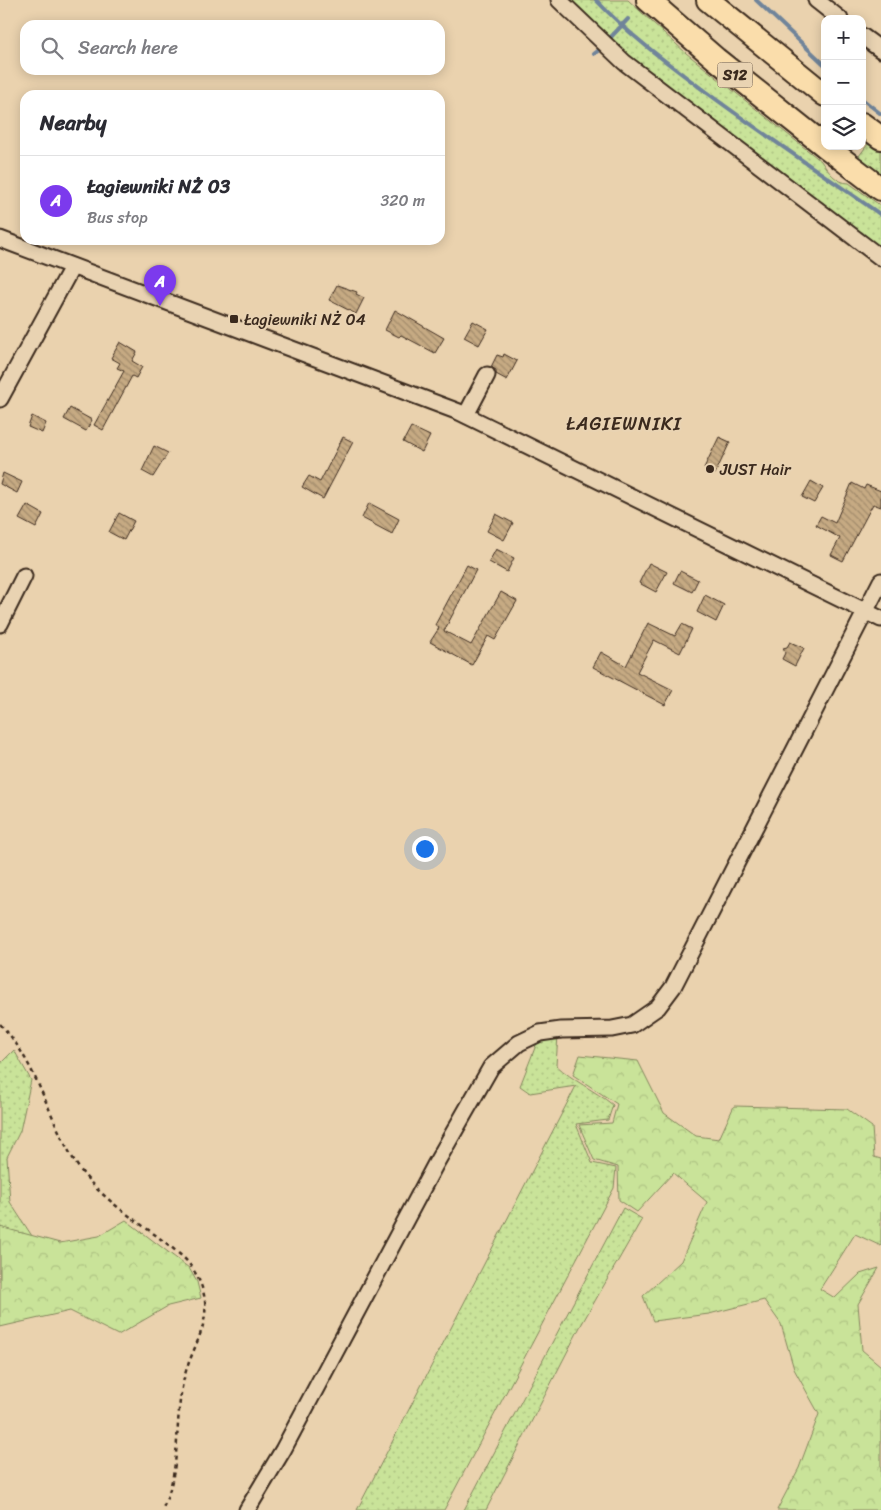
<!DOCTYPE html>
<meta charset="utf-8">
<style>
:root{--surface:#fff;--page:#f7f7f7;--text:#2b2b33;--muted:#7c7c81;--line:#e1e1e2;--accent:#7c3aed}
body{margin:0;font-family:Sriracha,sans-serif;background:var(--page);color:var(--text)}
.controls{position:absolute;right:15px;top:15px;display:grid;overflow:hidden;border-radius:10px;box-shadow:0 2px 12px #0003}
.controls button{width:45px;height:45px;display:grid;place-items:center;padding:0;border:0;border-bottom:1px solid var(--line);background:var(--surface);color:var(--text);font:25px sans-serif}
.you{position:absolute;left:424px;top:848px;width:18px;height:18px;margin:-12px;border:4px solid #fff;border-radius:50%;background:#1a73e8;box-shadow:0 0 0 8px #1a73e833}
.badge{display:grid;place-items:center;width:32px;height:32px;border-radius:50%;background:var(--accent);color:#fff;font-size:16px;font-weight:700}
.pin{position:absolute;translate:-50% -41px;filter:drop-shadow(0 1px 2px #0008)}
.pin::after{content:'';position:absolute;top:26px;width:18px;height:15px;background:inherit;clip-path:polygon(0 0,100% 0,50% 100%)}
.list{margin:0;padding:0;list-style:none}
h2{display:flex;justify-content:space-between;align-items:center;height:65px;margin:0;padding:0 20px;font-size:21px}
h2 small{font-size:16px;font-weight:400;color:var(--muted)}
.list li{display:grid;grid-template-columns:32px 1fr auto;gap:15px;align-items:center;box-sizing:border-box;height:90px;padding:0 20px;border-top:1px solid var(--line)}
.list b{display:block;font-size:19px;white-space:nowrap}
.list p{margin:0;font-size:16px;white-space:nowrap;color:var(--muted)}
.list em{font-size:16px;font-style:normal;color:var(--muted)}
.icon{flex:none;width:28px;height:28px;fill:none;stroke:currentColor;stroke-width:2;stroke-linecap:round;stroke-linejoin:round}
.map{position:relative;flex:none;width:881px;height:1510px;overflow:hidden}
.search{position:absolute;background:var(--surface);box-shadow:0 2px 12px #0003;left:20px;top:20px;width:425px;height:55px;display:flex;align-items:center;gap:12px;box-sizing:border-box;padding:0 18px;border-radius:15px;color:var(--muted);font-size:19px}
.panel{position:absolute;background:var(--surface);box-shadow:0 2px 12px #0003;left:20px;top:90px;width:425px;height:155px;border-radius:15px}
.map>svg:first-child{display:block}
.grass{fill:url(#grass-dots);stroke:#82865c}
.forest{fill:url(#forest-crowns);stroke:#82865c}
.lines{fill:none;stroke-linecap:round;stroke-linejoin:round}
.stream{stroke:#6f849a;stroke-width:4}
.building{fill:url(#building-back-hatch);stroke:#3b2a1e}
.minor-casing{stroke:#3b2a1e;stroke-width:19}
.highway-casing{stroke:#3b2a1e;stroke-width:26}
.path{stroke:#3b2a1e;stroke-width:2.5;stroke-dasharray:4 4;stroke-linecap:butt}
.minor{stroke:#e9d3b2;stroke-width:15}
.highway{stroke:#faddab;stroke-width:22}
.poi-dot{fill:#3b2a1e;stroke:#e9d3b2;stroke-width:2}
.labels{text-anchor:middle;stroke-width:4.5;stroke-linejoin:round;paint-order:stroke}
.shield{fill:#e9d3b2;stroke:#6f5d4a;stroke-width:1}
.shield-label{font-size:15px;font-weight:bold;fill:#3b2a1e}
.poi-label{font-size:16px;fill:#3b2a1e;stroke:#e9d3b2;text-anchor:start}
.quarter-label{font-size:19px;letter-spacing:1px;fill:#3b2a1e;stroke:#e9d3b2}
</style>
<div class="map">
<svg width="881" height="1510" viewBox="0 0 881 1510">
<defs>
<pattern id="grass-dots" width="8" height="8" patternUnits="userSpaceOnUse" patternTransform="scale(1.25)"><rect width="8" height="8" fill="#c9e399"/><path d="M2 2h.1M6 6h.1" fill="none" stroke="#aec383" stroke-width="1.8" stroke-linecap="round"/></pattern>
<pattern id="forest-crowns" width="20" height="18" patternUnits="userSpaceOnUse" patternTransform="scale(1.25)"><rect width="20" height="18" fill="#c9e399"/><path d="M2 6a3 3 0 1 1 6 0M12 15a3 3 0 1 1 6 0" fill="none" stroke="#aec383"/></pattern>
<pattern id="building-back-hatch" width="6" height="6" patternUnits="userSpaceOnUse" patternTransform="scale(1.25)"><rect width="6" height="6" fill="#c6aa83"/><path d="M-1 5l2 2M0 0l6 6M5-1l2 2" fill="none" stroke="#a28b6b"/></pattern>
</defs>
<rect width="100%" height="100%" fill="#ead2ae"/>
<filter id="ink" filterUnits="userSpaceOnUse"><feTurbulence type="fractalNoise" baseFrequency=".02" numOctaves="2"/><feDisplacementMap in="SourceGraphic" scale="10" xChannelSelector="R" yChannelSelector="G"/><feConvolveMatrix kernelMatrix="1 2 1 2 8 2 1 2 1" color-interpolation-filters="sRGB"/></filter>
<g filter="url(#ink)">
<path class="grass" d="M 567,0 L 628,0 L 686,53 L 821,161 C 828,171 836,183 849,183 L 881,206 L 881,251 L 627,58 Z
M 871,140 L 881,147 L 881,179 L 856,160 Z
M 540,1035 L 558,1035 L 556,1065 C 573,1081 594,1090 613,1105 L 608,1120 L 576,1124 L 592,1163 L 616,1168 L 614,1188 L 444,1510 L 357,1510 L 576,1086 L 530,1093 L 520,1086 Z
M 14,1050 L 31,1080 L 20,1131 L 7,1157 L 10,1202 L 32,1236 L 0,1281 L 0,1064 Z
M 623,1208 L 642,1219 L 580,1327 L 486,1510 L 464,1510 Z"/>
<path class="forest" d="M 580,1055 L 638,1061 L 664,1113 L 696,1136 L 719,1139 L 734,1106 L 847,1109 L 872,1127 L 874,1157 L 881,1159 L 881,1246 L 855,1234 L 820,1289 L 835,1298 L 860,1274 L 879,1268 L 858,1304 L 862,1350 L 881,1366 L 881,1510 L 777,1510 L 799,1468 L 819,1414 L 794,1369 L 781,1324 L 764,1300 L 709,1314 L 653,1321 L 643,1296 L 681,1261 L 707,1202 L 673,1173 L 637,1212 L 619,1200 L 618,1167 L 594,1160 L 579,1125 L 612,1123 L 617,1104 L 573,1075 Z
M 126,1220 L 189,1268 L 197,1282 L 201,1298 L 168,1306 L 118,1335 L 70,1311 L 0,1327 L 0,1227 L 60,1243 L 99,1236 Z"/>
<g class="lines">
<path class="stream" d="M 596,0 C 630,36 670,65 710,95 C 766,136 824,175 881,215
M 756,0 L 825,65
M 610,38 L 628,19
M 594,54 L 599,50
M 862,99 L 881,114"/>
</g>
<path class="building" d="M 337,285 L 357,292 L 356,294 L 364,298 L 356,314 L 329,300 Z
M 395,310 L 444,338 L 435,353 L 401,335 L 399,337 L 385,330 Z
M 473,321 L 488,329 L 479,345 L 464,337 Z
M 120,342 L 137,352 L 132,361 L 142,367 L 136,378 L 132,376 L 103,430 L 94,425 L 124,371 L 117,368 L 120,363 L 111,358 Z
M 504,354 L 517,361 L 507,380 L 496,374 L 496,370 L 491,367 L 497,355 L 503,357 Z
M 70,408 L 92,420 L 86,431 L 64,419 Z
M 32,416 L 46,423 L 42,433 L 28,427 Z
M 411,427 L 430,436 L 422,452 L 403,442 Z
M 343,437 L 353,442 L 323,499 L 302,487 L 309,476 L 320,482 Z
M 719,437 L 730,442 L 715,474 L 704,468 Z
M 154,446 L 168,453 L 153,477 L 142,471 Z
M 3,473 L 22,482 L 17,493 L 0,484 Z
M 811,481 L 823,488 L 814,503 L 802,497 Z
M 852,483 L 864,489 L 866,485 L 881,491 L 881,507 L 873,504 L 843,561 L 831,555 L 840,538 L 816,525 L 821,516 L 835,523 Z
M 369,503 L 399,519 L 392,534 L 362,518 Z
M 27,505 L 43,514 L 36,528 L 19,519 Z
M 119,513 L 134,521 L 124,540 L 109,532 Z
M 496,514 L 513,523 L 504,540 L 487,531 Z
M 496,549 L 514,558 L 507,572 L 489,562 Z
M 649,563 L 667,572 L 656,592 L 639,583 Z
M 467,565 L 476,570 L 444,631 L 471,645 L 501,592 L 517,601 L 495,640 L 488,636 L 472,665 L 430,642 L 439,628 L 435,625 Z
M 680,571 L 698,580 L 692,592 L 674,583 Z
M 705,595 L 724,605 L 716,622 L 697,612 Z
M 648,623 L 675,636 L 682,624 L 692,629 L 680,653 L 654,640 L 637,672 L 673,690 L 665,705 L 593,667 L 601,652 L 626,666 Z
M 790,642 L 804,648 L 795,666 L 782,659 L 785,653 L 783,648 L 787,647 Z"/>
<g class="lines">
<g class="minor-casing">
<path id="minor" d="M 559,0 L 624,62 L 881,258
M 816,0 L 840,19
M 862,36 L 881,50
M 0,239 L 459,412 L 881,619
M 0,399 L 72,267
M 466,415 L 487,375
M 0,624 L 24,576
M 247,1510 L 283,1450 L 435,1165 L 491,1067 L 519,1043 L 540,1033 L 561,1030 L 612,1029 L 632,1025 L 658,1007 L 673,987 L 881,581"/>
</g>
<g class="highway-casing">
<path id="highway" d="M 648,0 L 716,59 L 825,146
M 708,0 L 825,95
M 862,124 L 881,138
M 825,146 L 881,189"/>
</g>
<path class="path" d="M 0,1024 C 38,1063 49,1123 79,1168 C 106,1206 152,1228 186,1260 C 196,1272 203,1285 205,1301 C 208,1326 193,1348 186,1371 C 172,1417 184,1464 162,1510"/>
<use href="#minor" class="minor"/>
<use href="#highway" class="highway"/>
</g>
</g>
<g class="poi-dot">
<rect x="229" y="314" width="10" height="10" rx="2.5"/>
<circle cx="710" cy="469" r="5"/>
</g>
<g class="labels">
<rect class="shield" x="717.5" y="62.5" width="35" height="25" rx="4"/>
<g class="shield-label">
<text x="735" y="80">S12</text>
</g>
<g class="poi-label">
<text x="244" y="325">Łagiewniki NŻ 04</text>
<text x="720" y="475">JUST Hair</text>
</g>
<g class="quarter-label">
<text x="624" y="430">ŁAGIEWNIKI</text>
</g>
</g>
</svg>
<div class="controls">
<button>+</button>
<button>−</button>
<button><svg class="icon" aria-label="layers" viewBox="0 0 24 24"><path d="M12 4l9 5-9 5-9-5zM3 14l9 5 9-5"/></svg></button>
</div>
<div class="you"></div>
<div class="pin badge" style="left:160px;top:306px">A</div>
<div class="search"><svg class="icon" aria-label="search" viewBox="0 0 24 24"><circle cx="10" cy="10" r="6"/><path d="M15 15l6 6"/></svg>Search here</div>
<section class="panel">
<h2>Nearby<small></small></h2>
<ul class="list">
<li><span class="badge">A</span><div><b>Łagiewniki NŻ 03</b><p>Bus stop</p></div><em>320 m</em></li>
</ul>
</section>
</div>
